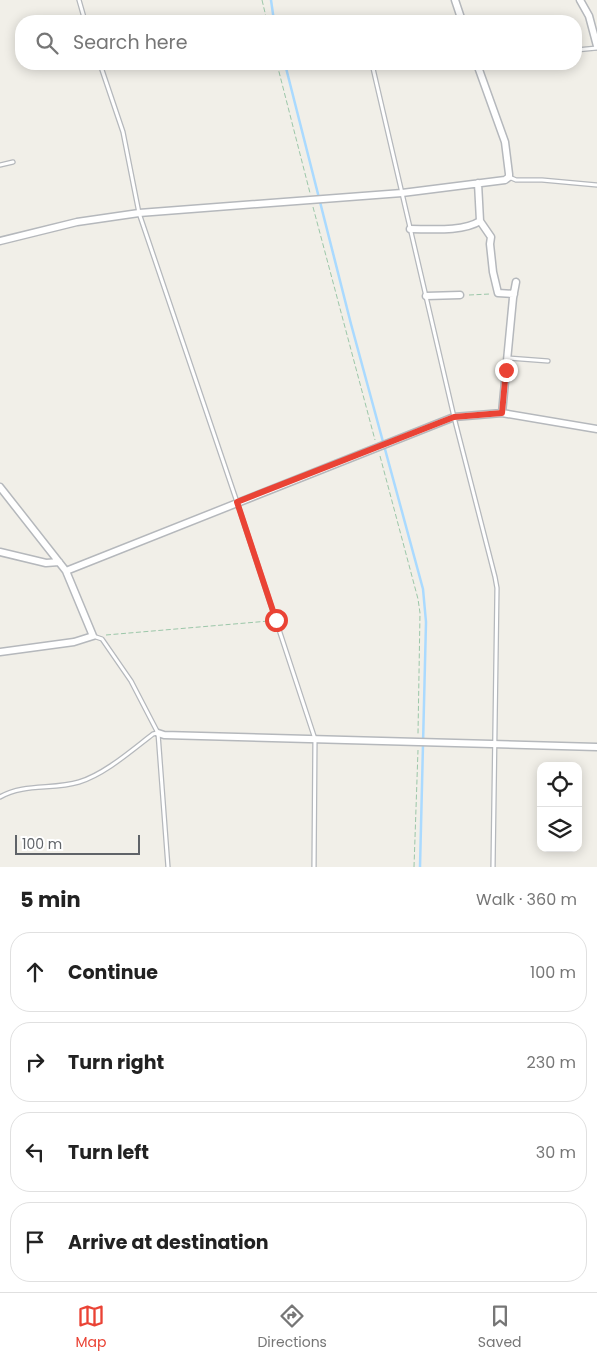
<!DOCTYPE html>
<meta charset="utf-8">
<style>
:root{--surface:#fff;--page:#f2f2f2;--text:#222;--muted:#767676;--line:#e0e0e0;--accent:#ea4335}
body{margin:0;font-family:Poppins,sans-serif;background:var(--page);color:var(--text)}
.controls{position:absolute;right:15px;bottom:15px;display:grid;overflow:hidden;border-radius:10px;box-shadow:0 2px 12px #0003}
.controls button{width:45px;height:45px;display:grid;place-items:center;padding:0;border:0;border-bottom:1px solid var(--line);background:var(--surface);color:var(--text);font:25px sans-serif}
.scale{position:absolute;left:15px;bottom:12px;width:125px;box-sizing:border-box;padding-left:5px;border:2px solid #5f6368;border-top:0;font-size:14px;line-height:18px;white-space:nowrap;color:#5f6368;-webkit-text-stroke:4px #fff;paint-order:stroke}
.stop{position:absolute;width:15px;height:15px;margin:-11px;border:4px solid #ea4335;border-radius:50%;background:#fff}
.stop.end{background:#ea4335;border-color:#fff;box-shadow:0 1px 5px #0008}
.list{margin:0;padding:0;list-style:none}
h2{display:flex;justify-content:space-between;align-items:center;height:65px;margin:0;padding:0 20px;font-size:21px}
h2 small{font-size:16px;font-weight:400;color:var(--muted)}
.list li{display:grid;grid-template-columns:32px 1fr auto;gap:15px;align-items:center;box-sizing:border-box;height:80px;margin:0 10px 10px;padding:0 10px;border:1px solid var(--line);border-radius:20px}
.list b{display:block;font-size:19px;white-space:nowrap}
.list em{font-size:16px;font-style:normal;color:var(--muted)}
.icon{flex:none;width:28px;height:28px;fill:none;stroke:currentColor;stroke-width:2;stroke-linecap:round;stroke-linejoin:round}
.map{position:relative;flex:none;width:597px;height:867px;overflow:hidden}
.search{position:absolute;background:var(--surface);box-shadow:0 2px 12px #0003;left:15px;right:15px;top:15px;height:55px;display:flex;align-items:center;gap:12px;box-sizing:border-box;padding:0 18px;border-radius:20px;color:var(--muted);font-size:19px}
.sheet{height:425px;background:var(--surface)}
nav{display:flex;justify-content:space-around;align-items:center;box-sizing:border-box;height:70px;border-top:1px solid var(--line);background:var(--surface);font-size:14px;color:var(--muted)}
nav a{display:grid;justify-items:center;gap:2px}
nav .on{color:var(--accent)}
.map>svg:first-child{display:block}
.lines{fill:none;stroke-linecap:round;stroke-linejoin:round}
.stream{stroke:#aadaff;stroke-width:2.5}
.service-casing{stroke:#b5b8bc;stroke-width:5.5}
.minor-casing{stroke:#b5b8bc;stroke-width:9}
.path{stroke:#9cc7a9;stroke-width:1;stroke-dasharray:5 2.5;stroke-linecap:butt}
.service{stroke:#fff;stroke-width:3}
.minor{stroke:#fff;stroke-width:6}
.route{stroke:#ea4335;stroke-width:6}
</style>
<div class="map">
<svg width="597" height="867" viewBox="0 0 597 867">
<rect width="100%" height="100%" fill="#f1efe8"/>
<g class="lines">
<path class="stream" d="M 271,0 L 274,21
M 285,64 L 351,324 L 423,589 L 426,622 L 420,867"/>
<g class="service-casing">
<path id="service" d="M 79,0 L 85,21
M 576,50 L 597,48
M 100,64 L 123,132 L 139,213 L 237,502 L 315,739 L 314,867
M 372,64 L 454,417 L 495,577 L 497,588 L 493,867
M 0,165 L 13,162
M 509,177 L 516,180 L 542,180 L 597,185
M 508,358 L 548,361
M 93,636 L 102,639 L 131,681 L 158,733 L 168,867
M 0,797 C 24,783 53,790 79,782 C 105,774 132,750 153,734 L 157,733"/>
</g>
<g class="minor-casing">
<path id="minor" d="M 455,0 L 462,21
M 580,0 L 589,16 L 597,46
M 478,183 L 480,221 L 491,237 L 490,244 L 493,272 L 498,293 L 514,294
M 410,229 C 430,229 463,232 480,221
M 0,241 L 77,222 L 139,213 L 402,193 L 505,180 L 509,177 L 509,174 L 505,142 L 477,64
M 426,296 L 460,295
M 502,413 L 513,298 L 516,282
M 0,487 L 66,571 L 93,636 L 74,642 L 0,652
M 0,552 L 46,563 L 59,562
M 66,571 L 454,417 L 502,413 L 597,429
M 158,733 L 164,735 L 597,747"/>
</g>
<path class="path" d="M 262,0 L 267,21
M 277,64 L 310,193
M 313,207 L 375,440
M 469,295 L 490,294
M 380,456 L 418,599 L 420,613 L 418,734
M 106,635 L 269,621
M 414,867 L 418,750"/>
<use href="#service" class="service"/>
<use href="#minor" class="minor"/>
</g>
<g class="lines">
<path class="route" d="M 276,620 L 237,502 L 454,417 L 502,413 L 506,370"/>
</g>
</svg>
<div class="controls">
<button><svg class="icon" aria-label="locate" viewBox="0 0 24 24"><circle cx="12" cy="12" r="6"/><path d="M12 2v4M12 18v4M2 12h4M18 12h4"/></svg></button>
<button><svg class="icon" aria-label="layers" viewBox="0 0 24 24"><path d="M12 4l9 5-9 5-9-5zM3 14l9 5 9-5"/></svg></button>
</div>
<div class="scale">100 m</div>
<div class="stop" style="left:276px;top:620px"></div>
<div class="stop end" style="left:506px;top:370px"></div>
<div class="search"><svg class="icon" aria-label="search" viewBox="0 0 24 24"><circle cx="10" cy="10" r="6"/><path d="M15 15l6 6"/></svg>Search here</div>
</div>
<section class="sheet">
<h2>5 min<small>Walk · 360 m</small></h2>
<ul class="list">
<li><svg class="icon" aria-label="ahead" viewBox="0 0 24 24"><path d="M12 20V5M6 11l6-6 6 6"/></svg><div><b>Continue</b></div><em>100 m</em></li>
<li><svg class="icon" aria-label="right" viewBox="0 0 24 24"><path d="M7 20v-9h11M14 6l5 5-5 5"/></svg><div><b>Turn right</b></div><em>230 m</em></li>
<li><svg class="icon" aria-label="left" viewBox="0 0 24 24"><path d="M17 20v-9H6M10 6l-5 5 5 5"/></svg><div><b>Turn left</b></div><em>30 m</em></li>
<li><svg class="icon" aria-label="arrive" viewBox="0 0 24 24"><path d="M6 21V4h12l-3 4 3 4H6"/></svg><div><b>Arrive at destination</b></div></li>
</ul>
</section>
<nav>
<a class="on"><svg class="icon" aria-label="map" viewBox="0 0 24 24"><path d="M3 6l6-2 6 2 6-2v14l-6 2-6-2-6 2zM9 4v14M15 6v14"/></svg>Map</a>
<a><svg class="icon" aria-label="directions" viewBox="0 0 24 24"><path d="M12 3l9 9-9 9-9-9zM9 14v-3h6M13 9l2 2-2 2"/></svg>Directions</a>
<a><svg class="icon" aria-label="saved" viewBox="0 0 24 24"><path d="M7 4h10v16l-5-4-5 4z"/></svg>Saved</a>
</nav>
